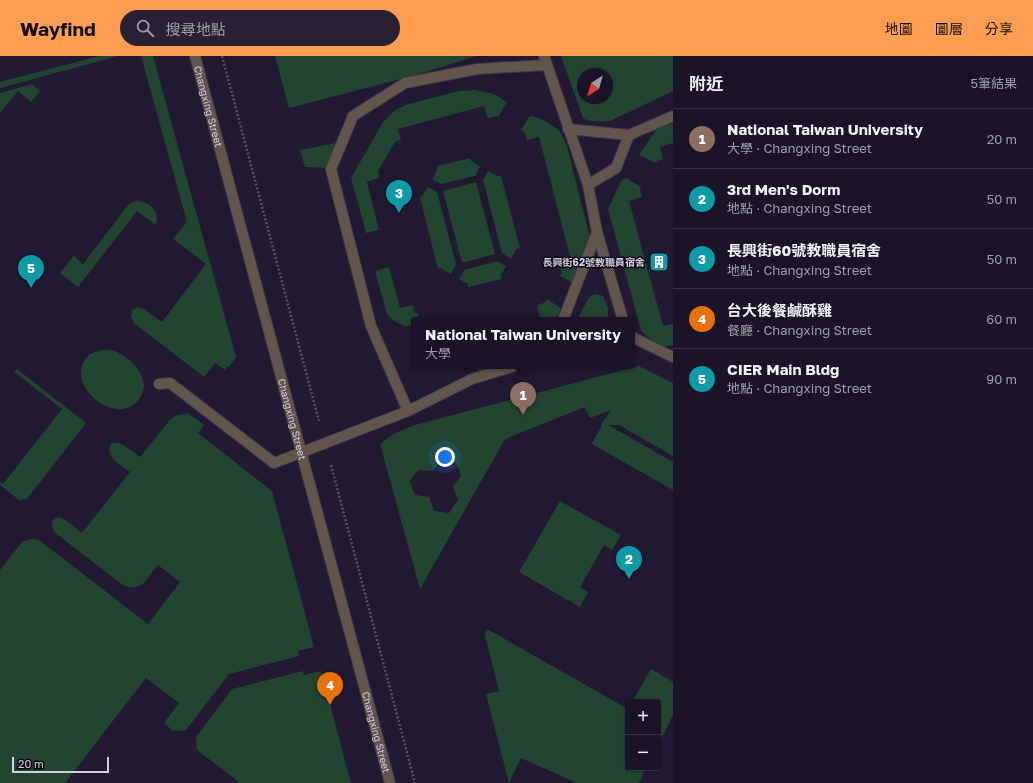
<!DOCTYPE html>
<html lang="zh-TW">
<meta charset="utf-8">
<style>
:root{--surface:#1a1426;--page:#272132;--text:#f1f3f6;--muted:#9f9ea7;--line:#383343;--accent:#fc9d52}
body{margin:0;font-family:"Golos Text","Noto Sans TC",sans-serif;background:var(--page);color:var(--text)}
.controls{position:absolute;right:12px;bottom:12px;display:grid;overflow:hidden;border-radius:4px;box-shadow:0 1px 3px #0004}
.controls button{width:36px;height:36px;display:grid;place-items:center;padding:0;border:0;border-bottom:1px solid var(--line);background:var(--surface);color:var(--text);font:20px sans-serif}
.compass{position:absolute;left:577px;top:12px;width:36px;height:36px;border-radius:50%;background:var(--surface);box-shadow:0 1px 3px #0004;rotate:217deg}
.scale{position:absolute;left:12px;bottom:10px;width:97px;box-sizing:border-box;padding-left:4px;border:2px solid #d3cedf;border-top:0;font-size:11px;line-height:14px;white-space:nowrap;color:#d3cedf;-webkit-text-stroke:3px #0a0712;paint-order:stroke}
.you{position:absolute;left:445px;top:401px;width:14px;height:14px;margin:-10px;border:3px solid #fff;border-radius:50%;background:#1a73e8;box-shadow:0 0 0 6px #1a73e833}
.badge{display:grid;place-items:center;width:26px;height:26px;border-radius:50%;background:var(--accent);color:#fff;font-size:13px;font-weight:700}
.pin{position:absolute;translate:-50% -33px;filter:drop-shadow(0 1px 2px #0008)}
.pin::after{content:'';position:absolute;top:21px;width:14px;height:12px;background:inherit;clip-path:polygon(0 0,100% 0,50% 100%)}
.popup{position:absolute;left:411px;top:261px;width:224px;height:52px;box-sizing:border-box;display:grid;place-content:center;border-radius:4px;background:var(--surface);filter:drop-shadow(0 1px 3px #0005);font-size:13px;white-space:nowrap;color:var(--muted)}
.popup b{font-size:15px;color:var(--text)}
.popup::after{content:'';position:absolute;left:50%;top:100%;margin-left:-8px;border:8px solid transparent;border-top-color:var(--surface)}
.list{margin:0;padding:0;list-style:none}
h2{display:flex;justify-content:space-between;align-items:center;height:52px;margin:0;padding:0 16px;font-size:17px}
h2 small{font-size:13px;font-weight:400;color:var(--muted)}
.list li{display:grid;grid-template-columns:26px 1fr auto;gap:12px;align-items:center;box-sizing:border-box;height:60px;padding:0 16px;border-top:1px solid var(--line)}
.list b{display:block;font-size:15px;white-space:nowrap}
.list p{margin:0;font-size:13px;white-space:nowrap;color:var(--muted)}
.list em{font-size:13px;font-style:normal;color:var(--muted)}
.icon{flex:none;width:22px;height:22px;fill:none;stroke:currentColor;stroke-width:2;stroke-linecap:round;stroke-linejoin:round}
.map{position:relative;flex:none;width:673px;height:727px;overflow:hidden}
header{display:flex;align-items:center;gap:24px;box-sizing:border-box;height:56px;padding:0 20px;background:var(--accent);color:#111}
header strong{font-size:19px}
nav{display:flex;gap:22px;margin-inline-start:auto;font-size:14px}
.search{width:280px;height:36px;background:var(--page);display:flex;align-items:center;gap:10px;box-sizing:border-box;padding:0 14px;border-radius:22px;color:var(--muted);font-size:15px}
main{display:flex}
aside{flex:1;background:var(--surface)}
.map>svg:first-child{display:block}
.green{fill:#224531;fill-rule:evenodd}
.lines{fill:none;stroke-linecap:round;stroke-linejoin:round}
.lane-casing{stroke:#3e374f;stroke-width:12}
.street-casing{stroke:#3e374f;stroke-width:12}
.path{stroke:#585168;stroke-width:2.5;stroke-dasharray:2 2;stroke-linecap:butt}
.lane{stroke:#61554c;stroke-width:10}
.street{stroke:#61554c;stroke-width:10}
.labels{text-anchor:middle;stroke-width:3;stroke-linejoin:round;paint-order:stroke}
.street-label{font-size:10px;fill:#d3cedf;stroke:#0a0712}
.poi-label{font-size:10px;font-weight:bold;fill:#d3cedf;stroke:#0a0712;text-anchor:end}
</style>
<header>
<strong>Wayfind</strong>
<div class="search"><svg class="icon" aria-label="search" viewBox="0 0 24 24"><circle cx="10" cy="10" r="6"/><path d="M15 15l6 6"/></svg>搜尋地點</div>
<nav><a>地圖</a><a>圖層</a><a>分享</a></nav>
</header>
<main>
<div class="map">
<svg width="673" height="727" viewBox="0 0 673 727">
<rect width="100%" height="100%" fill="#221a33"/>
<path class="green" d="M 99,0 L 118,0 L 0,32 L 0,26 Z
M 141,0 L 153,0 L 236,301 L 229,311 L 227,310 L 225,314 L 215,307 L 204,321 L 134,267 L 131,261 L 132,254 L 138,251 L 144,253 L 162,266 L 206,208 L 173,183 L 187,166 Z
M 275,0 L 476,0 L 416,19 L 289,52 Z
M 561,0 L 673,0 L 673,35 L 610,65 C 602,66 589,66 583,62 ZM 583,18 L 607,18 L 607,42 L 583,42 Z
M 32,28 L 40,35 L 31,46 L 18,35 L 0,57 L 0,37 Z
M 475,34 L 494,38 L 507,46 L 498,61 L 497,60 L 488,62 L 484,50 L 398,73 L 401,84 L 395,86 L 378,115 L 379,122 L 367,126 L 379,174 L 366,177 L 351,122 L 383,66 L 395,54 L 409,48 L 459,35 Z
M 533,60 L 545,65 L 559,74 L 567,90 L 590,182 L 573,227 L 560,220 L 562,217 L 560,211 L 572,208 L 539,81 L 527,84 L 525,77 L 521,74 L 529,61 Z
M 673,67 L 673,87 L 660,91 L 663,103 L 657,105 L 655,107 L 639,99 L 658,71 Z
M 342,86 L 342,101 L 335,112 L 305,111 L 300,94 Z
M 470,102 L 471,105 L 480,110 L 475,120 L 441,128 L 432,123 L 437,114 L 437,110 Z
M 488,115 L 497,120 L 501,120 L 520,192 L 516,193 L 511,203 L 502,197 L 483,124 Z
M 626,122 L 641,131 L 640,134 L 642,141 L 629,145 L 663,270 L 673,268 L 673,289 C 672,289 667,290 666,290 C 659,290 645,280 641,274 L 608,153 L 621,125 Z
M 476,126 L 495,198 L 462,207 L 443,135 Z
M 428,131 L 437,136 L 456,208 L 451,218 L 441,212 L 438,213 L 420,141 L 422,140 Z
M 136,145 C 150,146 160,154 156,169 L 137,155 L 78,231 L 60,217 L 74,200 L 83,208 L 129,148 Z
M 498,205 L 506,210 L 501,219 L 502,223 L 468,231 L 468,228 L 459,223 L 464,214 Z
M 389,211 L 400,252 L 413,249 L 414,256 L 419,258 L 415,264 L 414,264 L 412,270 L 405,270 L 394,265 L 387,258 L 375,215 Z
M 594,238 L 603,240 L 608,252 L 608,264 L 577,264 L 589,241 Z
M 547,243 L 559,251 L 561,253 L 555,264 L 530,264 L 540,262 L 537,249 L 544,247 Z
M 100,294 C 104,294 109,293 112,294 C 129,300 152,321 141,340 C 120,377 59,327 89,299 C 92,297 96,296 100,294 Z
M 471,310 L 522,310 C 503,315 489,322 471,310 Z
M 639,310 L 673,327 L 673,400 L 619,369 L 608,369 L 673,406 L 673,434 L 592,388 L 602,369 L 601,369 L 611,354 L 590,362 L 585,351 L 505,383 L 420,533 L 380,388 L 393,378 L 415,369 ZM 441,404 L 456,407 L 461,419 L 453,431 L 458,444 L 449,457 L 434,455 L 429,441 L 415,439 L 410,425 L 418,414 L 433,415 Z
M 17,313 L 86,367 L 27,443 L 19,444 L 0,429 L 0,426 L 3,428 L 62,353 L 14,316 Z
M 188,357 L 204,369 L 198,377 L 272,435 L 314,591 L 298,595 L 299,600 L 229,618 L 186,674 L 173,675 L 164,667 L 179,647 L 146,622 L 65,727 L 0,727 L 0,514 L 22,486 L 32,483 L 39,484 L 148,568 L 180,526 L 158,509 C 146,522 144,537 123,529 L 54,476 L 52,470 L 53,464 L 58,461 L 64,463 L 82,477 L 130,416 C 121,408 102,401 112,387 C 123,385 132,396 140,401 L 169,365 L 177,359 Z
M 560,445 L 621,479 L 612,494 L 604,489 L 580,531 L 588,536 L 580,551 L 519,516 Z
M 487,573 L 628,653 L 628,712 L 646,712 L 639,727 L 577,727 L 521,702 L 509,727 L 486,638 L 499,635 L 485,579 Z
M 651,613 L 673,626 L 673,659 L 658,689 L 658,646 L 632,646 Z
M 303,615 L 304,619 L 321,615 L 351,727 L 236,727 L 238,725 L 197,694 L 196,681 L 232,633 Z"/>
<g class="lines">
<g class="lane-casing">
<path id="lane" d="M 544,0 L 588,129 L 597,176 L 623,264
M 568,73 L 629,79 L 673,60
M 588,129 L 616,112 L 629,79
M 563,264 L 597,176
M 632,281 L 673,301
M 159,328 L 170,327 L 274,407 L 408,355 L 472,323 L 515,310
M 408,355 L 371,270 L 331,113 L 353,60 L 405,27 L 477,13 L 547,9"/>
</g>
<g class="street-casing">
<g id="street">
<path id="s1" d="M 195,0 L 390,727"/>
</g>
</g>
<path class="path" d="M 222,0 L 319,365
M 331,409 L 415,727"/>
<use href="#lane" class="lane"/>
<use href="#street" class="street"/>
</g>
<defs>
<g id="building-square" transform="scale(1)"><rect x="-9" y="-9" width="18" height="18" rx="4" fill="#0f9aa8" stroke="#0a0712"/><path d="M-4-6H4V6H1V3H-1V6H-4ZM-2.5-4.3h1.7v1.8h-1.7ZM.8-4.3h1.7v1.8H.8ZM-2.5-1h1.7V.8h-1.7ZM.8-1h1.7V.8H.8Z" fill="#fff"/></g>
</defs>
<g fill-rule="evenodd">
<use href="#building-square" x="659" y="206"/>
</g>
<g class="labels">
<g class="street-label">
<text dy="4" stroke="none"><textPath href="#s1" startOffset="52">Changxing Street</textPath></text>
<text dy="4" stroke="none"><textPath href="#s1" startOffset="376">Changxing Street</textPath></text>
<text dy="4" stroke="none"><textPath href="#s1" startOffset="700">Changxing Street</textPath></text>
</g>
<g class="poi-label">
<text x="645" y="210">長興街62號教職員宿舍</text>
</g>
</g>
</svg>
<div class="controls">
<button>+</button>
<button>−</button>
</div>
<svg class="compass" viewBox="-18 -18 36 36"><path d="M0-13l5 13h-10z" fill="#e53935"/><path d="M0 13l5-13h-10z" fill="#9f9ea7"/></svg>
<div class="scale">20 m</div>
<div class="you"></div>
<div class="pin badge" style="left:523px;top:359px;background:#8d6e63">1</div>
<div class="popup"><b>National Taiwan University</b>大學</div>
<div class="pin badge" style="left:629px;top:523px;background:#0f9aa8">2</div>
<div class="pin badge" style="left:399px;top:157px;background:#0f9aa8">3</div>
<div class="pin badge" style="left:330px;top:649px;background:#e8710a">4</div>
<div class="pin badge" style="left:31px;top:232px;background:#0f9aa8">5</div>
</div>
<aside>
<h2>附近<small>5筆結果</small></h2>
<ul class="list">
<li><span class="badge" style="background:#8d6e63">1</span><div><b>National Taiwan University</b><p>大學 · Changxing Street</p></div><em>20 m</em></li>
<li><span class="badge" style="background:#0f9aa8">2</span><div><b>3rd Men's Dorm</b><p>地點 · Changxing Street</p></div><em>50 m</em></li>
<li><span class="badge" style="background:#0f9aa8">3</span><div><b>長興街60號教職員宿舍</b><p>地點 · Changxing Street</p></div><em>50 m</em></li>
<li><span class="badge" style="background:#e8710a">4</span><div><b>台大後餐鹹酥雞</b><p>餐廳 · Changxing Street</p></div><em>60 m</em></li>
<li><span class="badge" style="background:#0f9aa8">5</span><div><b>CIER Main Bldg</b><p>地點 · Changxing Street</p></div><em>90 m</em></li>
</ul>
</aside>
</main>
